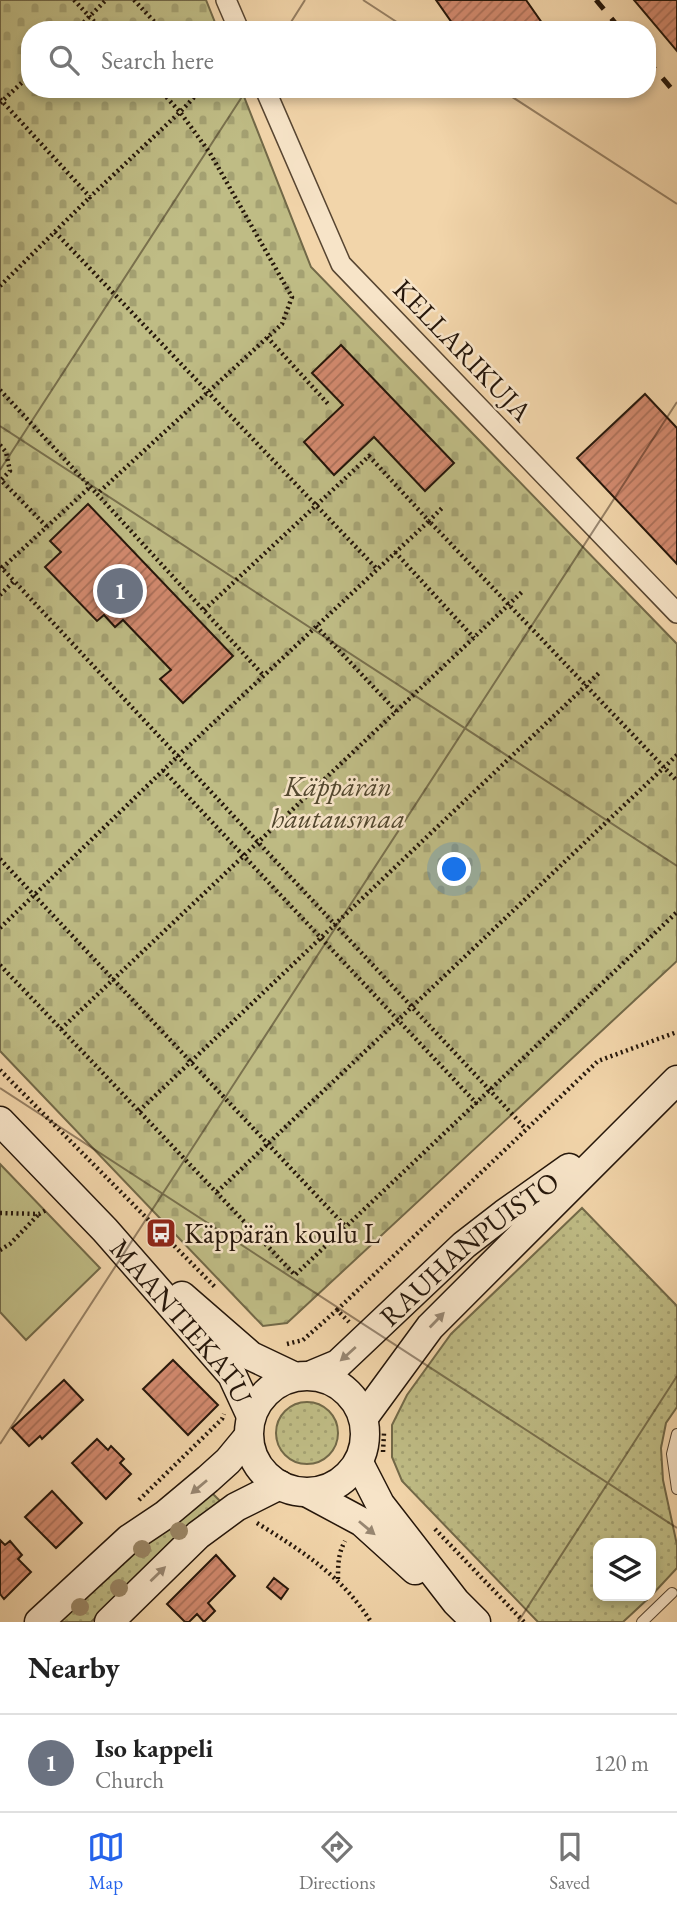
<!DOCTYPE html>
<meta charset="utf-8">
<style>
:root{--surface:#fff;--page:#f6f6f6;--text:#222;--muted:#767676;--line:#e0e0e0;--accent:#2563eb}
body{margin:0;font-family:"EB Garamond",serif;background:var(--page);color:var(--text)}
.controls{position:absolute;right:21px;bottom:21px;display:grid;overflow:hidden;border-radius:14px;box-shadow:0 4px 10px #0003}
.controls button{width:63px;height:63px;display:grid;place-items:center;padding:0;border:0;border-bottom:2px solid var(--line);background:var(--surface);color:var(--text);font:35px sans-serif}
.you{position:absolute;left:455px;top:870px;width:24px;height:24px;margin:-18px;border:5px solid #fff;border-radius:50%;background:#1a73e8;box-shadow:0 0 0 10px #1a73e833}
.badge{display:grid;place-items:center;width:46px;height:46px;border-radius:50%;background:var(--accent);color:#fff;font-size:23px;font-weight:700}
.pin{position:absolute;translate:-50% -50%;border:4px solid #fff;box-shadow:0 2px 7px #0006}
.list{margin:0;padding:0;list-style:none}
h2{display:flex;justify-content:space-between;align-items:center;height:91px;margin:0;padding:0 28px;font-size:30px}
h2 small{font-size:23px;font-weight:400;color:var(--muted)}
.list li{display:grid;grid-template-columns:46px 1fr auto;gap:21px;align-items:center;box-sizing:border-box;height:98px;padding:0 28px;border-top:2px solid var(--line)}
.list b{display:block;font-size:26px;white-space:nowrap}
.list p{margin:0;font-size:23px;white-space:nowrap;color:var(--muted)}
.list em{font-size:23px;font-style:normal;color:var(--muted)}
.icon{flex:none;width:38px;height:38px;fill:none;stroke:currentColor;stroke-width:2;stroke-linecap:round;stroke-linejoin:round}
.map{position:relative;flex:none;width:677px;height:1622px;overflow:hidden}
.search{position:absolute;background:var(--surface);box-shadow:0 4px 10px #0003;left:21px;right:21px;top:21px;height:77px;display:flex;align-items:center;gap:18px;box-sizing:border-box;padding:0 24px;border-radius:28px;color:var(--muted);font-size:26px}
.sheet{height:189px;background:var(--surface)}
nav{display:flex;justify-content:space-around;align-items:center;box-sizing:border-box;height:98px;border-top:2px solid var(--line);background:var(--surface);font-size:19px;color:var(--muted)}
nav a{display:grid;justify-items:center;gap:4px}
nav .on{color:var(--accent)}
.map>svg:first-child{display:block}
.grass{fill:url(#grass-dots);stroke:#726948;stroke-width:2}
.cemetery{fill:url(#cemetery-stones);stroke:#726948;stroke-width:2}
.park{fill:#bfbc85;stroke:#726948;stroke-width:2}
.building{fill:url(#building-hatch);stroke:#25160a;stroke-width:2}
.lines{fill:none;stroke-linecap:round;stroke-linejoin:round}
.lane-casing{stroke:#584632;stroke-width:12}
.street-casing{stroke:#584632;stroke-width:22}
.secondary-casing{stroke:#25160a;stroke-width:31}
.path{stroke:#25160a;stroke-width:4.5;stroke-dasharray:2 3.5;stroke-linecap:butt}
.lane{stroke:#f7e4c8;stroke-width:10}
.street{stroke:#f7e4c8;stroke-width:19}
.secondary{stroke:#f7e4c8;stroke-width:28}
.rail{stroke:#25160a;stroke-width:5;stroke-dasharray:12 12;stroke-linecap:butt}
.tree{fill:#9b8766}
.oneway{fill:#988772}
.ticks{fill:none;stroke:#25160a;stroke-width:2;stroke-opacity:0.45}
.labels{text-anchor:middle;stroke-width:5;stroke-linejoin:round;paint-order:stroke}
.street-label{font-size:28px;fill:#25160a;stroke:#f7e4c8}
.park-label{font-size:28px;font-style:italic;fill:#53482f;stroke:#f7e4c8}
.poi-label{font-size:28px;fill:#25160a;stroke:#f7e4c8;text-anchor:start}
</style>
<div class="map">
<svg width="677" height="1622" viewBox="0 0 677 1622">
<defs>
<pattern id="grass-dots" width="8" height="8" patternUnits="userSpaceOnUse" patternTransform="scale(1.75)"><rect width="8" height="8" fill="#bfbc85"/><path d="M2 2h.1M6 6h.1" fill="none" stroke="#a4a172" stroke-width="1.8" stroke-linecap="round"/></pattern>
<pattern id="cemetery-stones" width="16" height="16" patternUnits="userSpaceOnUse" patternTransform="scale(1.75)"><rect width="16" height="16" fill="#bfbc85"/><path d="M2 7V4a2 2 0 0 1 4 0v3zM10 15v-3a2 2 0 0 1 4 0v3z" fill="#a4a172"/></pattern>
<pattern id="building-hatch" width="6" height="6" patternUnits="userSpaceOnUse" patternTransform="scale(1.75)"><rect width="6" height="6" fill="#d38a6f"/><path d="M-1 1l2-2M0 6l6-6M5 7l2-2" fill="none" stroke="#ab7059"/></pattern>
</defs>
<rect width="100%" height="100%" fill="#f2d5aa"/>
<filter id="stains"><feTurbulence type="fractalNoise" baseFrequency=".00286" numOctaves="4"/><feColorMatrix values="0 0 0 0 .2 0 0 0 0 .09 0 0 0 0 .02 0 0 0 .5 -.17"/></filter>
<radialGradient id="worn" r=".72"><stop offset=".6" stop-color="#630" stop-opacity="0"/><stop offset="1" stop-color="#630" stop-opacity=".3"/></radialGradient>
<path class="grass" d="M 582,1208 L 677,1306 L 677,1407 L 666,1423 L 661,1448 L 663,1480 L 677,1545 L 677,1568 L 651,1596 L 651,1543 L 598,1543 L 598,1596 L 651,1596 L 623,1622 L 538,1622 L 402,1481 L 392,1457 L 392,1425 L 407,1395 L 451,1334 Z
M276 1433a31 31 0 1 1 62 0a31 31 0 1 1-62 0Z
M 210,1491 L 221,1502 L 188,1529 L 91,1622 L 55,1622 L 116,1564 Z"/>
<path class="cemetery" d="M 0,0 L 206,0 L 218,30 L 30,30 L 30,89 L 241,89 L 311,267 L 677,644 L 677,961 L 287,1323 L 263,1326 L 0,1051 Z"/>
<path class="park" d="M 0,1164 L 100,1268 L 26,1340 L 0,1312 Z"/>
<path class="building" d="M 436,0 L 526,0 L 547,30 L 457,30 Z
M 634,0 L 677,0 L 677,51 Z
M 341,345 L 454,463 L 425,491 L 374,437 L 334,475 L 304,442 L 343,405 L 312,373 Z
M 645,394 L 677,428 L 677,564 L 577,458 Z
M 88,504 L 233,656 L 183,703 L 160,679 L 171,670 L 123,620 L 115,627 L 104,615 L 97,621 L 45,567 L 61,552 L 50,541 Z
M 173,1360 L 218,1405 L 188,1435 L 143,1389 Z
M 64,1380 L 83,1400 L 42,1439 L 40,1436 L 29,1446 L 12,1428 Z
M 97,1439 L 108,1450 L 111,1446 L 124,1459 L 120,1463 L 131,1474 L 106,1499 L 72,1463 Z
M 52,1491 L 82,1523 L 56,1548 L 25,1517 Z
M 0,1540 L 5,1545 L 10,1541 L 22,1555 L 18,1559 L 31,1572 L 4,1599 L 0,1594 Z
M 216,1555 L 235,1576 L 208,1603 L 215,1611 L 204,1622 L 197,1614 L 189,1622 L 185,1622 L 167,1604 Z
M 274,1578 L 288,1589 L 281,1599 L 267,1587 Z"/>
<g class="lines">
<g class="lane-casing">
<path id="lane" d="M 677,1434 L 672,1454 L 677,1489
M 642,1622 L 672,1593"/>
</g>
<g class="street-casing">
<path id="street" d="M 226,0 L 239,30
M 265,89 L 341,264 L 677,613"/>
</g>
<g class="secondary-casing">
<g id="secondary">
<path id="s1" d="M 0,1121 L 105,1230 L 232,1375 L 251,1416"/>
<path d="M 182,1296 L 251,1356 L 291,1375"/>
<path id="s2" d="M 314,1374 L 338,1364 L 464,1245 L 504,1214 L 569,1168"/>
<circle cx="307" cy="1434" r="58"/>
<path d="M 364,1417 L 430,1327 L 677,1080"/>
<path d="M 359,1463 L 380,1504 L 456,1602 L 476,1622"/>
<path d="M 308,1493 L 362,1522 L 415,1570"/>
<path d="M 39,1622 L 129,1539 L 165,1515 L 208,1479 L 228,1461 L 247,1438"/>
<path d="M 109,1622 L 198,1535 L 236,1507 L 280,1485"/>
</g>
</g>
<path class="path" d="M 74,0 L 102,30
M 134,0 L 162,30
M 76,30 L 106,0
M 159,89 L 180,112 L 202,89
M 0,99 L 90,197 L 180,112 L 210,153 L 292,297 L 282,324 L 97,494 L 264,676
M 0,103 L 30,75
M 55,232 L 377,569
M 0,286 L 90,197
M 267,337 L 330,406
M 0,390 L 97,494
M 0,445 L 6,452 L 10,471 L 1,480 L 47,527
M 395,552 L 474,638
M 0,566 L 14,581
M 2,568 L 90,487
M 0,595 L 14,581 L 526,1129
M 204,610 L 369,456 L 429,521 L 442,508
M 316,626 L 397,712
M 163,770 L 477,1104
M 0,859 L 346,1227
M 0,928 L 178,756 L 429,521 L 677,781
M 0,965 L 295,1275 L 677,912
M 61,1029 L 523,591
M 0,1070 L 216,1288
M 139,1111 L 600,672
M 217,1192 L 677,755
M 0,1213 L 39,1214 L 48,1209
M 0,1250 L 10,1244 L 39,1214
M 337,1310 L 598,1061 L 677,1032
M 287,1344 L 303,1340 L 337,1310 L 349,1322
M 383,1452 L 384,1433
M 139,1500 L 222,1419 L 224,1414
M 257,1523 C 302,1551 342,1576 371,1622
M 435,1529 L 524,1622
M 338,1579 C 338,1565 338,1554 345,1541"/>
<use href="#lane" class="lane"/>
<use href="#street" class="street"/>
<use href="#secondary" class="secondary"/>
<path class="rail" d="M 596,0 L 621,30
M 647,60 L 677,95"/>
</g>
<g class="tree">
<circle cx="179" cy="1531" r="9"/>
<circle cx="142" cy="1549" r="9"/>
<circle cx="119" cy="1588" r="9"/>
<circle cx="80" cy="1607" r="9"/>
</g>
<defs><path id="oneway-solid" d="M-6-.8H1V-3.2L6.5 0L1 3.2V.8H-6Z" transform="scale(1.75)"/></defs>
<g class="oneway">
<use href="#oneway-solid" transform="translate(437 1320) rotate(-46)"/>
<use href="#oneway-solid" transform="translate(348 1354) rotate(138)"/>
<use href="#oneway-solid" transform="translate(199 1487) rotate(140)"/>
<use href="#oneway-solid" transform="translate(367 1528) rotate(40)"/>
<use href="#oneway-solid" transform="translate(158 1574) rotate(-44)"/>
</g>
<path class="ticks" d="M 363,0 L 409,30M 286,30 L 305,0M 500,89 L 677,204M 0,426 L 677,866M 0,470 L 247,89M 0,1088 L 677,1528M 0,1444 L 677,402M 518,1622 L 677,1376"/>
<defs>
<g id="bus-square" transform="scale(1.575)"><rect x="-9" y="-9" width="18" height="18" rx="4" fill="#8f2418" stroke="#f7e4c8"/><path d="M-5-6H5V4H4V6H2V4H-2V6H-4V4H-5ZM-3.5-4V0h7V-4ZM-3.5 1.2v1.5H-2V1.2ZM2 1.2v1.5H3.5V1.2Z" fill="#fff"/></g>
</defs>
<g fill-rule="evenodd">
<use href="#bus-square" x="161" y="1233"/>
</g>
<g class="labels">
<g class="street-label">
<text transform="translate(463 350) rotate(46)" y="10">KELLARIKUJA</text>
<text dy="10" stroke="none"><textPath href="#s2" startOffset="201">RAUHANPUISTO</textPath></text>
<text dy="10" stroke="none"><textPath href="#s1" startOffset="271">MAANTIEKATU</textPath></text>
</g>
<g class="park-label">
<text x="338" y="796">Käppärän<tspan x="338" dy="32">hautausmaa</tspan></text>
</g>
<g class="poi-label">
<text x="184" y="1243">Käppärän koulu L</text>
</g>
</g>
<rect width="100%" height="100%" filter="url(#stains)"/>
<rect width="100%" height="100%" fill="url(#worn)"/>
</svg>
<div class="controls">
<button><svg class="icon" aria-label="layers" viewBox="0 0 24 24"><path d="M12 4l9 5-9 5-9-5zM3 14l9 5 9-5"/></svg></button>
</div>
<div class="you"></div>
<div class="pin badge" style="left:120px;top:591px;background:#6b7280">1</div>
<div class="search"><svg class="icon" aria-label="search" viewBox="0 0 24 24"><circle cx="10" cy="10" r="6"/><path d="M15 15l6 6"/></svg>Search here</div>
</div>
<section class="sheet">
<h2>Nearby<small></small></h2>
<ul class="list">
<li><span class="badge" style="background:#6b7280">1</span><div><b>Iso kappeli</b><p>Church</p></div><em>120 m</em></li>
</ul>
</section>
<nav>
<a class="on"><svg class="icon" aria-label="map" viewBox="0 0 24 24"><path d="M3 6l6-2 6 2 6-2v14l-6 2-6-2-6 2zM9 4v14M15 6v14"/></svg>Map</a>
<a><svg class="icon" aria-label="directions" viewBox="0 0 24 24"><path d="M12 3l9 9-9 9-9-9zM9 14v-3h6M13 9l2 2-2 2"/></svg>Directions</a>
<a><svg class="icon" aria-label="saved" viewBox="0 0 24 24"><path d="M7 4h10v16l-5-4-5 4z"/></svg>Saved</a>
</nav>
